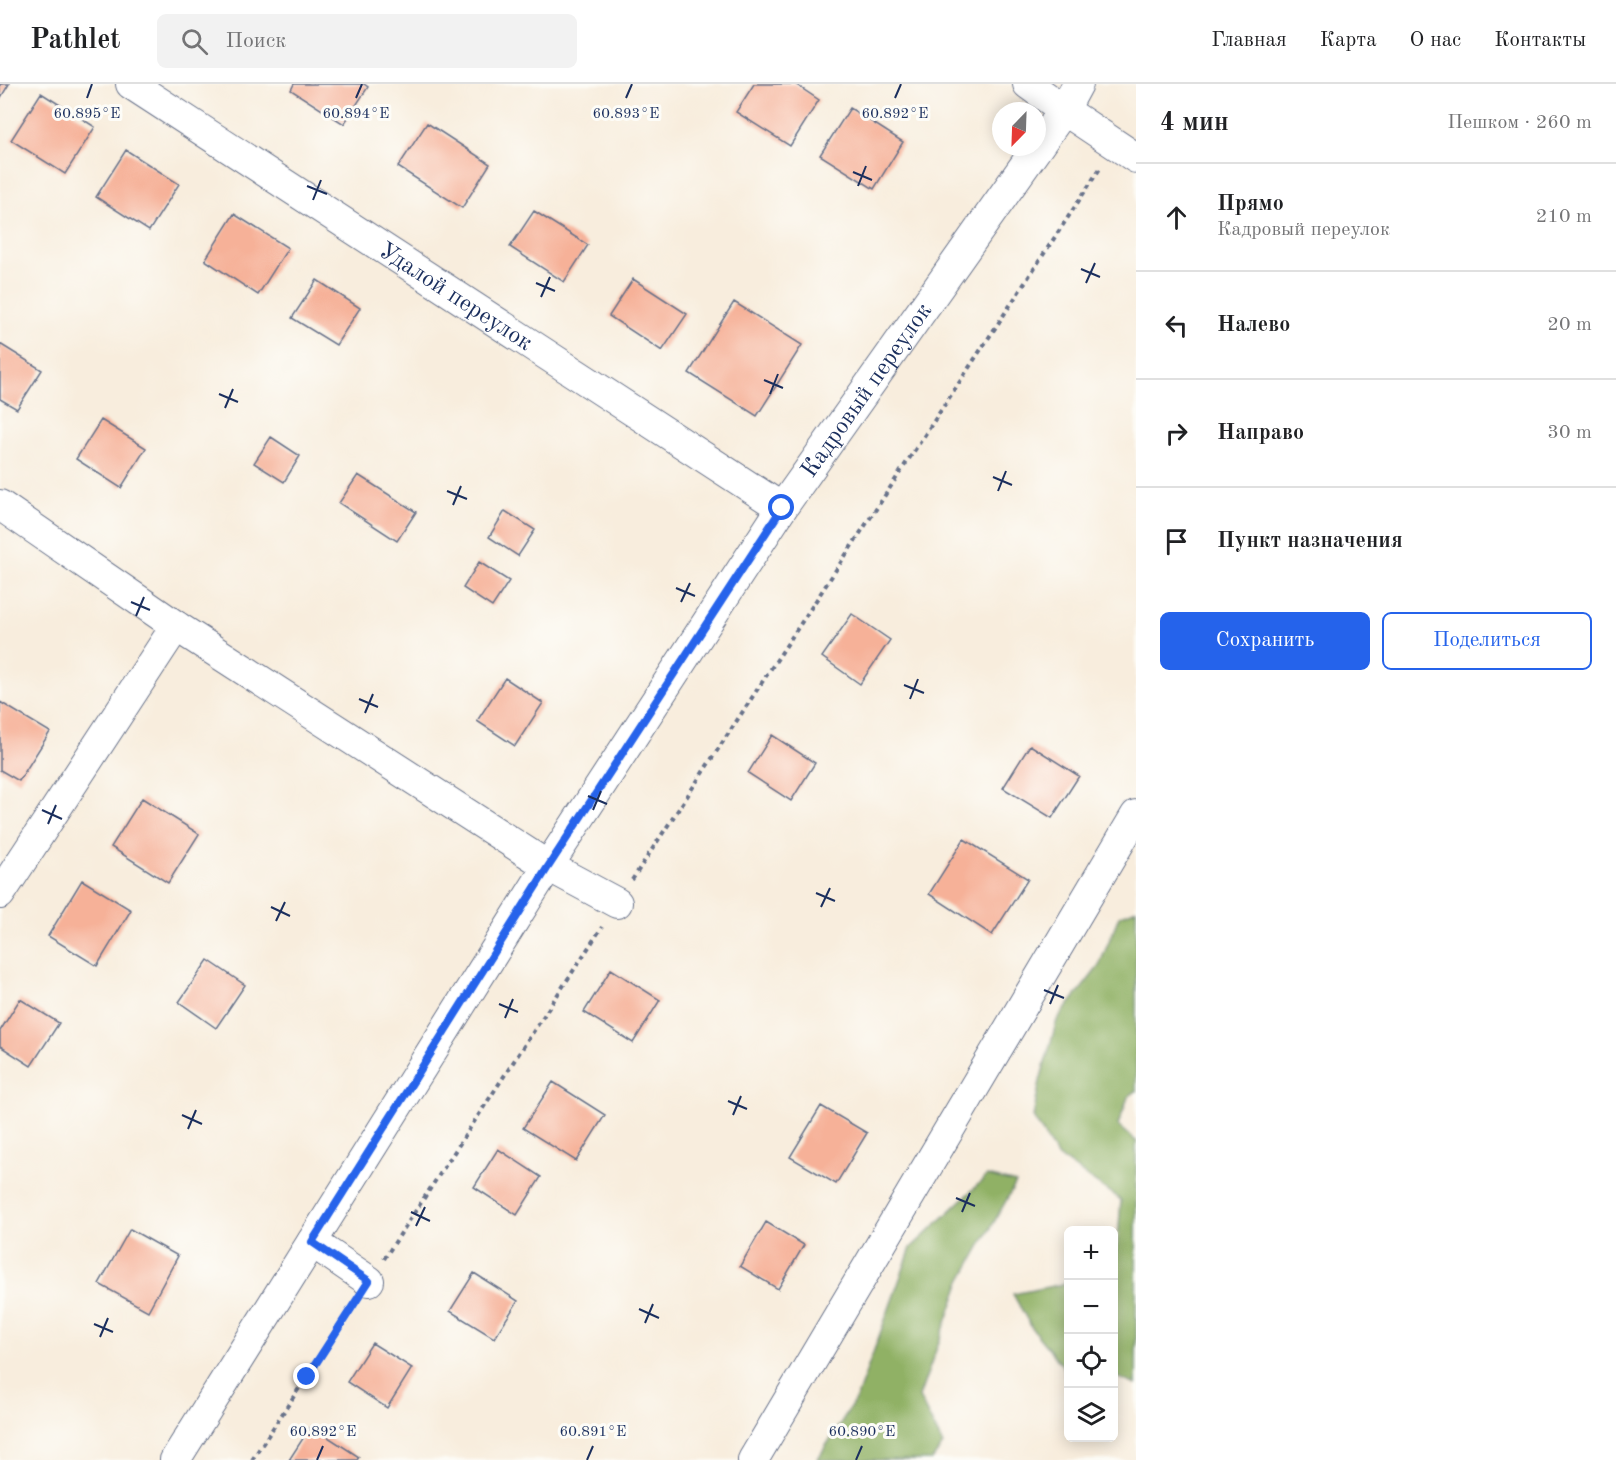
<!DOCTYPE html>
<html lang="ru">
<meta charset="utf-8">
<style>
:root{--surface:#fff;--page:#f2f2f2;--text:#202124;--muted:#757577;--line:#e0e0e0;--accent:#2563eb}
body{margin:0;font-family:"Old Standard TT",serif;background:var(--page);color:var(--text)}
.controls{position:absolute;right:18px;bottom:18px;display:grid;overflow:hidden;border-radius:9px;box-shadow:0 3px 15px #0003}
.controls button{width:54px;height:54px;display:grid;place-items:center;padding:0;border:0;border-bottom:2px solid var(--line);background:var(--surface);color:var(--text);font:30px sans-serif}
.compass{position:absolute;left:992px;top:18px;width:54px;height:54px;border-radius:50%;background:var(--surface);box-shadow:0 3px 15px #0003;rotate:203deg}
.stop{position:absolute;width:18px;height:18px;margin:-14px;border:4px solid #2563eb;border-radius:50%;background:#fff}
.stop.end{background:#2563eb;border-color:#fff;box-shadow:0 2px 6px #0008}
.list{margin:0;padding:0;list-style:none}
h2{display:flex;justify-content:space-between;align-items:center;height:78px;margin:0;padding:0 24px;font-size:26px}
h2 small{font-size:20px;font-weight:400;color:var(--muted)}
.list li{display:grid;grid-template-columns:39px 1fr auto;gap:18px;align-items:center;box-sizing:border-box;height:108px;padding:0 24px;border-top:2px solid var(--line)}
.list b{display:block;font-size:22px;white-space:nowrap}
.list p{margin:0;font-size:20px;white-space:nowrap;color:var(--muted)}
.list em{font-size:20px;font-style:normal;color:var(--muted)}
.actions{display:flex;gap:12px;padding:18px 24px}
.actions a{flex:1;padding:14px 0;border:2px solid var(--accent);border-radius:9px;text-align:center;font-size:21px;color:var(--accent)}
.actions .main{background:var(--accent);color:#fff}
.icon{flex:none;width:33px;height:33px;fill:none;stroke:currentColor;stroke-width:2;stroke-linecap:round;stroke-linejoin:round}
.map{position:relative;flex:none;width:1136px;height:1376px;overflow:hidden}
header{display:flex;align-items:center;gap:36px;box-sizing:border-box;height:84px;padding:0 30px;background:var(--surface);border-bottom:2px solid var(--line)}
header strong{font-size:28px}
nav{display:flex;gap:33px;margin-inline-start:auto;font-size:21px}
.search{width:420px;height:54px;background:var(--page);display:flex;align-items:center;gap:15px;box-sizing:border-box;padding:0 21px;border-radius:9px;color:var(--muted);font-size:22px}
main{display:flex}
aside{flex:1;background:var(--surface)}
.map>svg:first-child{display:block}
.forest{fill:#90b165;stroke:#567062;stroke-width:1.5}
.building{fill:#f6b198}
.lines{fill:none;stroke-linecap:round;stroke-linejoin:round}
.minor-casing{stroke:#68728a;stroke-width:32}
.path{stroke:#68728a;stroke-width:4;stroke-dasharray:4.5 4.5;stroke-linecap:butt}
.minor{stroke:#fff;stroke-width:30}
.route{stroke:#2563eb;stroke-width:8}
.ticks{fill:none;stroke:#1b2f5e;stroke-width:2}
.labels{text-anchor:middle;stroke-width:6;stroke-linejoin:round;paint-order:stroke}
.street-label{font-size:24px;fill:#1b2f5e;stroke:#fdfcf7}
.ticks-label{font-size:15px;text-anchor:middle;fill:#1b2f5e;stroke:#fdfcf7;stroke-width:6;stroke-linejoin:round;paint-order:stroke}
</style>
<header>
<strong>Pathlet</strong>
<div class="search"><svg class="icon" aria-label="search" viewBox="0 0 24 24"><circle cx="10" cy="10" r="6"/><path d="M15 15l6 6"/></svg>Поиск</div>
<nav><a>Главная</a><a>Карта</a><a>О нас</a><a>Контакты</a></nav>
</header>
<main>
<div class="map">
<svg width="1136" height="1376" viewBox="0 0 1136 1376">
<rect width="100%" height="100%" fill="#fdfcf7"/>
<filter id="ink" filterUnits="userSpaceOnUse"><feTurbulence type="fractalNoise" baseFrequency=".0167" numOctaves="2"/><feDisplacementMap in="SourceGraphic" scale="12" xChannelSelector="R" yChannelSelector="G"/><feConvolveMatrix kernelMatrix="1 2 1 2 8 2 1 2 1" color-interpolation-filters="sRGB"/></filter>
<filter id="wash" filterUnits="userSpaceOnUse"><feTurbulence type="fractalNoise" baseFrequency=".008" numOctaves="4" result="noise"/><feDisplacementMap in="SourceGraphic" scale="24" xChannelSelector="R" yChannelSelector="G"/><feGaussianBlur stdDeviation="1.35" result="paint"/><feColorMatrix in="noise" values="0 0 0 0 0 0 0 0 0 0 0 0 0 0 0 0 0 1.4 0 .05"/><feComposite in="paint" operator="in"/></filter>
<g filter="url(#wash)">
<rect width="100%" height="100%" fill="#f8eddd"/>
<path class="forest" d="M 1136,825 L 1136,1007 L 1128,1013 L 1118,1041 L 1136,1057 L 1136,1301 L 1114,1292 L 1114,1194 L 1115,1193 L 1121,1116 L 1057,1072 L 1033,1033 L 1040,997 L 1057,936 L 1099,882 L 1119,832 Z
M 987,1092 L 1016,1099 L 961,1197 L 919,1313 L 943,1361 L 932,1376 L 817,1376 L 857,1313 L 911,1164 Z
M 1068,1199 L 1068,1304 L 1062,1281 L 1033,1246 L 1013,1210 Z"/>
<g id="blocks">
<path class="building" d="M 0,0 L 9,0 L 0,15 Z
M 294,0 L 364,0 L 368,3 L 344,40 L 291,6 Z
M 754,0 L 795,0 L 819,16 L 790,62 L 736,28 Z
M 41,9 L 95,43 L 65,90 L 11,56 Z
M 850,24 L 903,58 L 874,105 L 820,71 Z
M 427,39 L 490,80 L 462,124 L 398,83 Z
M 126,66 L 179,100 L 149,147 L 96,113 Z
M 534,127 L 588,161 L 564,198 L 510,163 Z
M 234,130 L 288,164 L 258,211 L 205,176 Z
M 633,195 L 687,230 L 662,267 L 609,232 Z
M 317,196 L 360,224 L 336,261 L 292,234 Z
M 734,218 L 802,261 L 757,332 L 689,289 Z
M 0,260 L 42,286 L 17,325 L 0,315 Z
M 101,336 L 146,364 L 121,404 L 76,375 Z
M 271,353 L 300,372 L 284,398 L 254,379 Z
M 358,391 L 416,428 L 397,457 L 339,419 Z
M 505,427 L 535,446 L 518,472 L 489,453 Z
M 479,478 L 509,497 L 492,523 L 463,504 Z
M 852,530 L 890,556 L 860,600 L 822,573 Z
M 505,594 L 543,619 L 515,662 L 477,637 Z
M 0,618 L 50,648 L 19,697 L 0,686 Z
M 772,651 L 815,679 L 791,717 L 748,689 Z
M 1030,661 L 1079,692 L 1052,734 L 1003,704 Z
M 142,714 L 199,750 L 168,799 L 111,763 Z
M 964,755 L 1028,795 L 992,851 L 929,810 Z
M 82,796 L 131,826 L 97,882 L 48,852 Z
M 208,876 L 245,901 L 216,944 L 179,918 Z
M 611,885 L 660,916 L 633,959 L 584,928 Z
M 20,915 L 59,939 L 31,982 L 0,962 L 0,947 Z
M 553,998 L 605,1031 L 576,1077 L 523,1044 Z
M 821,1022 L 867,1049 L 836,1100 L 790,1073 Z
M 498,1065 L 541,1093 L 517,1131 L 474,1103 Z
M 766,1138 L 804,1161 L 778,1205 L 740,1182 Z
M 130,1145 L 178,1172 L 148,1227 L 99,1200 Z
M 474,1189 L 518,1217 L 494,1254 L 450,1227 Z
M 372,1259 L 412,1284 L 387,1324 L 347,1298 Z
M 311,1342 L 359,1373 L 357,1376 L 289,1376 Z"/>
</g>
</g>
<g filter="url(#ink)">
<use href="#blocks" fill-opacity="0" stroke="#68728a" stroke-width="1.5"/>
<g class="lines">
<g class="minor-casing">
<g id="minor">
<path id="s1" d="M 131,0 L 782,424"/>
<path d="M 1028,0 L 1064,26 L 1136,74"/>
<path d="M 0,421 L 176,542 L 548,782 L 617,819"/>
<path d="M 0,810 L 176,542"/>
<path d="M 312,1158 L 369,1197"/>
<path id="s2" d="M 175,1376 L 548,782 L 782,424 L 1064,26 L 1078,0"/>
<path d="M 753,1376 L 1136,731"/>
</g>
</g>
<path class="path" d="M 632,796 L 1101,83
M 384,1175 L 602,843
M 252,1376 L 355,1219"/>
<use href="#minor" class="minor"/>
</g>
</g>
<g class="lines" filter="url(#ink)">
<path class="route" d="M 307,1293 L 369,1197 L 312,1158 L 548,783 L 782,424"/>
</g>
<path class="ticks" d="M 87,14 L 92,0M 356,14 L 362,0M 626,14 L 632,0M 895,14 L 901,0M 853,88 L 872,96M 307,102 L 327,110M 858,102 L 866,82M 313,116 L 321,96M 1081,185 L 1100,193M 536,199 L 555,207M 1086,199 L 1095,179M 541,213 L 550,193M 764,296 L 783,304M 219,310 L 238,318M 770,310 L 778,290M 225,324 L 233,305M 993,393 L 1012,401M 447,407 L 467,415M 998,407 L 1006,387M 453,421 L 461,402M 676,504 L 695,512M 131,518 L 150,526M 681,518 L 690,499M 136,532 L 144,513M 904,601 L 924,609M 359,615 L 378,623M 910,615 L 918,595M 365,629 L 373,610M 588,712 L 607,720M 42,726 L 62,735M 593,726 L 601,707M 48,740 L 56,721M 816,809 L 835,817M 271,823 L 290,832M 821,823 L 830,804M 276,837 L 285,818M 1044,906 L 1064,914M 499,920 L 518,928M 1050,920 L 1058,901M 505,934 L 513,915M 728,1017 L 747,1025M 182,1031 L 202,1040M 733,1031 L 741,1012M 188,1045 L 196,1026M 956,1114 L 975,1122M 411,1128 L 430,1137M 962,1128 L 970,1109M 416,1142 L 425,1123M 639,1225 L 659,1234M 645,1239 L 653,1220M 94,1240 L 113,1248M 100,1253 L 108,1234M 317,1376 L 323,1362M 587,1376 L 593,1362M 856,1376 L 862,1362"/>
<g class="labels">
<g class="street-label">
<text dy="8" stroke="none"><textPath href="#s1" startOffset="388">Удалой переулок</textPath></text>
<text dy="8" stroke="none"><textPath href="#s2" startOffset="1274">Кадровый переулок</textPath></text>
</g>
</g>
<g class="ticks-label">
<text x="356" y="34">60.894°E</text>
<text x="626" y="34">60.893°E</text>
<text x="87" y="34">60.895°E</text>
<text x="895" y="34">60.892°E</text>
<text x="323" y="1352">60.892°E</text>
<text x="593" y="1352">60.891°E</text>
<text x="862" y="1352">60.890°E</text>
</g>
</svg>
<div class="controls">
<button>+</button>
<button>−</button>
<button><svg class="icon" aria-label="locate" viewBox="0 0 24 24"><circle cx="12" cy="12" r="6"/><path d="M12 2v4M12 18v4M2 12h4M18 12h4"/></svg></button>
<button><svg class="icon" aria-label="layers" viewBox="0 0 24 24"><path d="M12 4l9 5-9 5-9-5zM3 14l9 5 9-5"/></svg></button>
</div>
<svg class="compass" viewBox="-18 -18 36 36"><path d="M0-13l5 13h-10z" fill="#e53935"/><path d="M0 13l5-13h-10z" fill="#757577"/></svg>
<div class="stop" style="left:782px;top:424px"></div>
<div class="stop end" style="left:307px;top:1293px"></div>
</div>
<aside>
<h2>4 мин<small>Пешком · 260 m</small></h2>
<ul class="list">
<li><svg class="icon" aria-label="ahead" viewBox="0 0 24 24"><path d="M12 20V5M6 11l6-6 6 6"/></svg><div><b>Прямо</b><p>Кадровый переулок</p></div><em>210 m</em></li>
<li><svg class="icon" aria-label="left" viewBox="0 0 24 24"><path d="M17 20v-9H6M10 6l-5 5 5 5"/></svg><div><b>Налево</b></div><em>20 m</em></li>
<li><svg class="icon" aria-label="right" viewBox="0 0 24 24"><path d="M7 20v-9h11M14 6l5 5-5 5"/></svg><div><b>Направо</b></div><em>30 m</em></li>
<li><svg class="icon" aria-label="arrive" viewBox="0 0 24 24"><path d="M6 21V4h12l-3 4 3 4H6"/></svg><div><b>Пункт назначения</b></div></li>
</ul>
<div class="actions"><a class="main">Сохранить</a><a>Поделиться</a></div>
</aside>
</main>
